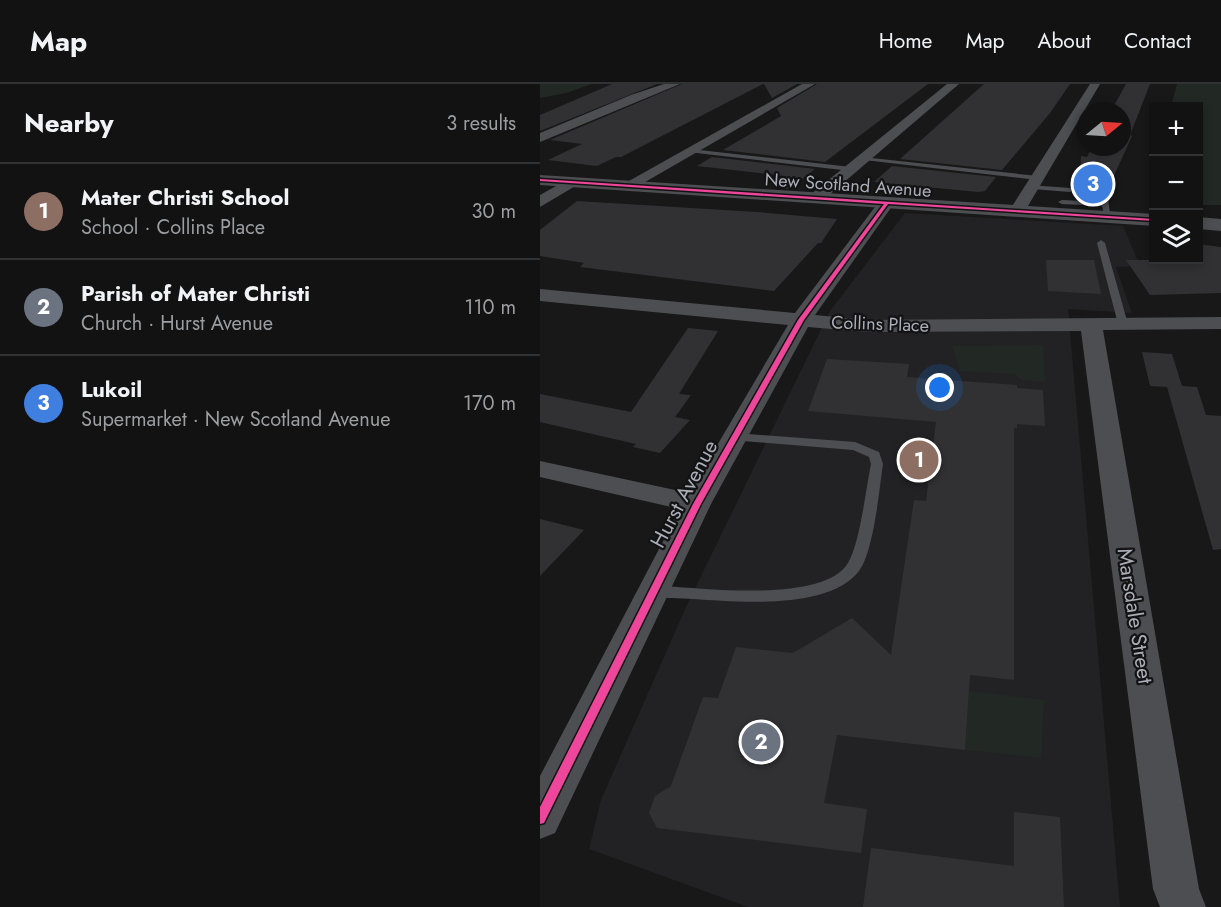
<!DOCTYPE html>
<meta charset="utf-8">
<style>
:root{--surface:#121213;--page:#1f2021;--text:#f1f3f6;--muted:#9c9ea0;--line:#313233;--accent:#d93025}
body{margin:0;font-family:Jost,sans-serif;background:var(--page);color:var(--text)}
.controls{position:absolute;right:18px;top:18px;display:grid;overflow:hidden;border-radius:0px;box-shadow:0 3px 9px #0003}
.controls button{width:54px;height:54px;display:grid;place-items:center;padding:0;border:0;border-bottom:2px solid var(--line);background:var(--surface);color:var(--text);font:30px sans-serif}
.compass{position:absolute;left:537px;top:18px;width:54px;height:54px;border-radius:50%;background:var(--surface);box-shadow:0 3px 9px #0003;rotate:72deg}
.you{position:absolute;left:400px;top:304px;width:21px;height:21px;margin:-15px;border:4px solid #fff;border-radius:50%;background:#1a73e8;box-shadow:0 0 0 9px #1a73e833}
.badge{display:grid;place-items:center;width:39px;height:39px;border-radius:50%;background:var(--accent);color:#fff;font-size:20px;font-weight:700}
.pin{position:absolute;translate:-50% -50%;border:3px solid #fff;box-shadow:0 2px 6px #0006}
.list{margin:0;padding:0;list-style:none}
h2{display:flex;justify-content:space-between;align-items:center;height:78px;margin:0;padding:0 24px;font-size:26px}
h2 small{font-size:20px;font-weight:400;color:var(--muted)}
.list li{display:grid;grid-template-columns:39px 1fr auto;gap:18px;align-items:center;box-sizing:border-box;height:96px;padding:0 24px;border-top:2px solid var(--line)}
.list b{display:block;font-size:22px;white-space:nowrap}
.list p{margin:0;font-size:20px;white-space:nowrap;color:var(--muted)}
.list em{font-size:20px;font-style:normal;color:var(--muted)}
.icon{flex:none;width:33px;height:33px;fill:none;stroke:currentColor;stroke-width:2;stroke-linecap:round;stroke-linejoin:round}
.map{position:relative;flex:none;width:681px;height:823px;overflow:hidden}
header{display:flex;align-items:center;gap:36px;box-sizing:border-box;height:84px;padding:0 30px;background:var(--surface);border-bottom:2px solid var(--line)}
header strong{font-size:28px}
nav{display:flex;gap:33px;margin-inline-start:auto;font-size:21px}
main{display:flex}
aside{flex:1;background:var(--surface)}
.map>svg:first-child{display:block}
.built{fill:#222224}
.green{fill:#222824}
.building{fill:#313133}
.lines{fill:none;stroke-linecap:round;stroke-linejoin:round}
.service{fill:#4d4e51;fill-rule:evenodd}
.minor{fill:#4d4e51;fill-rule:evenodd}
.tertiary{fill:#4d4e51;fill-rule:evenodd}
.cycleway-casing{stroke:#131314;stroke-width:3}
.cycleway{fill:#ed469a;fill-rule:evenodd}
.labels{text-anchor:middle;stroke-width:4.5;stroke-linejoin:round;paint-order:stroke}
.far-street-label{font-size:18px;fill:#abadb8;stroke:#131314}
.street-label{font-size:21px;fill:#abadb8;stroke:#131314}
</style>
<header>
<strong>Map</strong>
<nav><a>Home</a><a>Map</a><a>About</a><a>Contact</a></nav>
</header>
<main>
<aside>
<h2>Nearby<small>3 results</small></h2>
<ul class="list">
<li><span class="badge" style="background:#8d6e63">1</span><div><b>Mater Christi School</b><p>School · Collins Place</p></div><em>30 m</em></li>
<li><span class="badge" style="background:#6b7280">2</span><div><b>Parish of Mater Christi</b><p>Church · Hurst Avenue</p></div><em>110 m</em></li>
<li><span class="badge" style="background:#3f7fe0">3</span><div><b>Lukoil</b><p>Supermarket · New Scotland Avenue</p></div><em>170 m</em></li>
</ul>
</aside>
<div class="map">
<svg width="681" height="823" viewBox="0 0 681 823">
<rect width="100%" height="100%" fill="#181819"/>
<path class="built" d="M 365,129 L 583,142 L 600,182 L 576,183 L 592,229 L 528,225 L 580,823 L 208,823 L 49,765 L 61,716 L 146,523 L 290,227 Z"/>
<path class="green" d="M 0,0 L 52,0 L 26,9 L 0,14 Z
M 637,0 L 681,0 L 681,121 L 659,121 L 658,22 L 631,22 Z
M 503,261 L 505,298 L 482,296 L 474,290 L 420,287 L 412,262 Z
M 429,607 L 504,616 L 501,674 L 425,666 Z"/>
<path class="building" d="M 72,0 L 117,0 L 0,47 L 0,31 Z
M 142,0 L 223,0 L 81,73 L 76,73 L 57,82 L 8,76 L 42,60 L 10,56 Z
M 224,0 L 257,0 L 232,14 Z
M 277,0 L 388,0 L 285,78 L 183,66 L 241,32 L 237,24 Z
M 444,0 L 530,0 L 510,29 L 462,86 L 360,75 Z
M 586,0 L 610,0 L 590,51 L 592,52 L 572,96 L 573,107 L 567,104 L 540,105 L 541,72 L 547,73 L 552,63 L 582,63 L 582,27 L 571,27 Z
M 172,73 L 275,85 L 249,105 L 245,104 L 246,92 L 157,82 Z
M 352,82 L 456,93 L 445,107 L 438,108 L 334,98 Z
M 37,117 L 217,128 L 297,135 L 281,159 L 278,159 L 234,207 L 40,183 L 44,179 L 0,172 L 0,146 Z
M 658,160 L 681,163 L 681,209 L 610,211 L 586,176 L 658,176 Z
M 506,176 L 554,176 L 561,210 L 508,207 Z
M 148,244 L 178,247 L 139,310 L 151,311 L 135,333 L 150,336 L 120,369 L 93,363 L 96,360 L 0,338 L 0,310 L 91,328 Z
M 602,268 L 632,270 L 642,302 L 657,303 L 666,331 L 681,332 L 681,465 L 673,466 L 627,303 L 610,302 Z
M 287,275 L 369,280 L 367,293 L 477,301 L 477,304 L 503,306 L 505,342 L 477,340 L 477,344 L 474,344 L 474,596 L 430,591 L 425,666 L 297,651 L 284,719 L 327,725 L 321,769 L 117,744 L 109,729 L 115,712 L 131,702 L 163,613 L 178,614 L 196,563 L 253,569 L 312,534 L 351,571 L 374,416 L 386,417 L 396,338 L 268,327 Z
M 0,435 L 44,446 L 0,492 Z
M 474,728 L 520,733 L 524,823 L 323,823 L 331,764 L 474,782 Z"/>
<g class="lines">
<path class="service" d="M 150,65 L 311,83 L 314,85 L 311,87 L 148,68 Z
M 322,73 L 498,92 L 502,94 L 498,96 L 324,76 Z
M 489,101 L 530,104 L 534,106 L 530,108 L 492,105 L 489,105 Z
M 549,105 L 567,106 L 570,130 L 564,130 L 562,122 L 522,120 L 518,118 L 522,116 L 562,118 L 561,110 L 546,109 L 545,107 Z
M 561,156 L 565,159 L 588,240 L 587,242 L 583,243 L 578,240 L 557,159 Z
M 195,349 L 315,358 L 339,368 L 343,380 C 339,406 334,467 319,487 C 289,526 199,518 154,515 C 139,514 123,515 109,511 L 106,507 L 109,503 L 114,501 C 157,504 284,520 308,479 C 320,459 326,404 331,380 L 329,373 L 313,366 L 191,356 L 189,353 Z"/>
<path class="minor" d="M 124,0 L 140,0 L 0,58 L 0,49 L 91,11 Z
M 262,0 L 275,0 L 93,105 L 88,107 L 80,102 Z
M 407,0 L 419,0 L 282,117 L 270,117 L 268,114 L 270,111 Z
M 550,0 L 560,0 L 485,127 L 477,132 L 471,130 L 469,127 Z
M 32,93 L 40,98 L 37,101 L 0,123 L 0,111 Z
M 347,113 L 355,118 L 275,231 L 326,236 L 681,233 L 681,245 L 563,246 L 659,805 L 666,823 L 620,823 L 613,805 L 541,247 L 326,248 L 268,243 L 171,420 L 15,749 L 0,755 L 0,692 L 140,425 L 0,393 L 0,377 L 149,409 L 248,241 L 0,217 L 0,205 L 255,229 L 341,115 Z"/>
<path class="tertiary" d="M 0,91 L 614,130 L 614,142 L 0,101 Z
M 658,133 L 681,135 L 681,147 L 658,145 Z"/>
<g class="cycleway-casing">
<path id="cycleway" d="M 0,95 L 614,135 L 614,137 L 348,120 L 264,236 L 161,420 L 4,739 L 0,740 L 0,723 L 153,420 L 258,236 L 344,120 L 0,97 Z"/>
</g>
<use href="#cycleway" class="cycleway"/>
</g>
<g class="labels">
<g class="far-street-label">
<text transform="translate(308 101) rotate(4)" y="6">New Scotland Avenue</text>
<text transform="translate(340 240) rotate(2)" y="6">Collins Place</text>
</g>
<g class="street-label">
<text transform="translate(144 410) rotate(-62)" y="7">Hurst Avenue</text>
<text transform="translate(595 532) rotate(81)" y="7">Marsdale Street</text>
</g>
</g>
</svg>
<div class="controls">
<button>+</button>
<button>−</button>
<button><svg class="icon" aria-label="layers" viewBox="0 0 24 24"><path d="M12 4l9 5-9 5-9-5zM3 14l9 5 9-5"/></svg></button>
</div>
<svg class="compass" viewBox="-18 -18 36 36"><path d="M0-13l5 13h-10z" fill="#e53935"/><path d="M0 13l5-13h-10z" fill="#9c9ea0"/></svg>
<div class="you"></div>
<div class="pin badge" style="left:379px;top:376px;background:#8d6e63">1</div>
<div class="pin badge" style="left:221px;top:658px;background:#6b7280">2</div>
<div class="pin badge" style="left:553px;top:100px;background:#3f7fe0">3</div>
</div>
</main>
